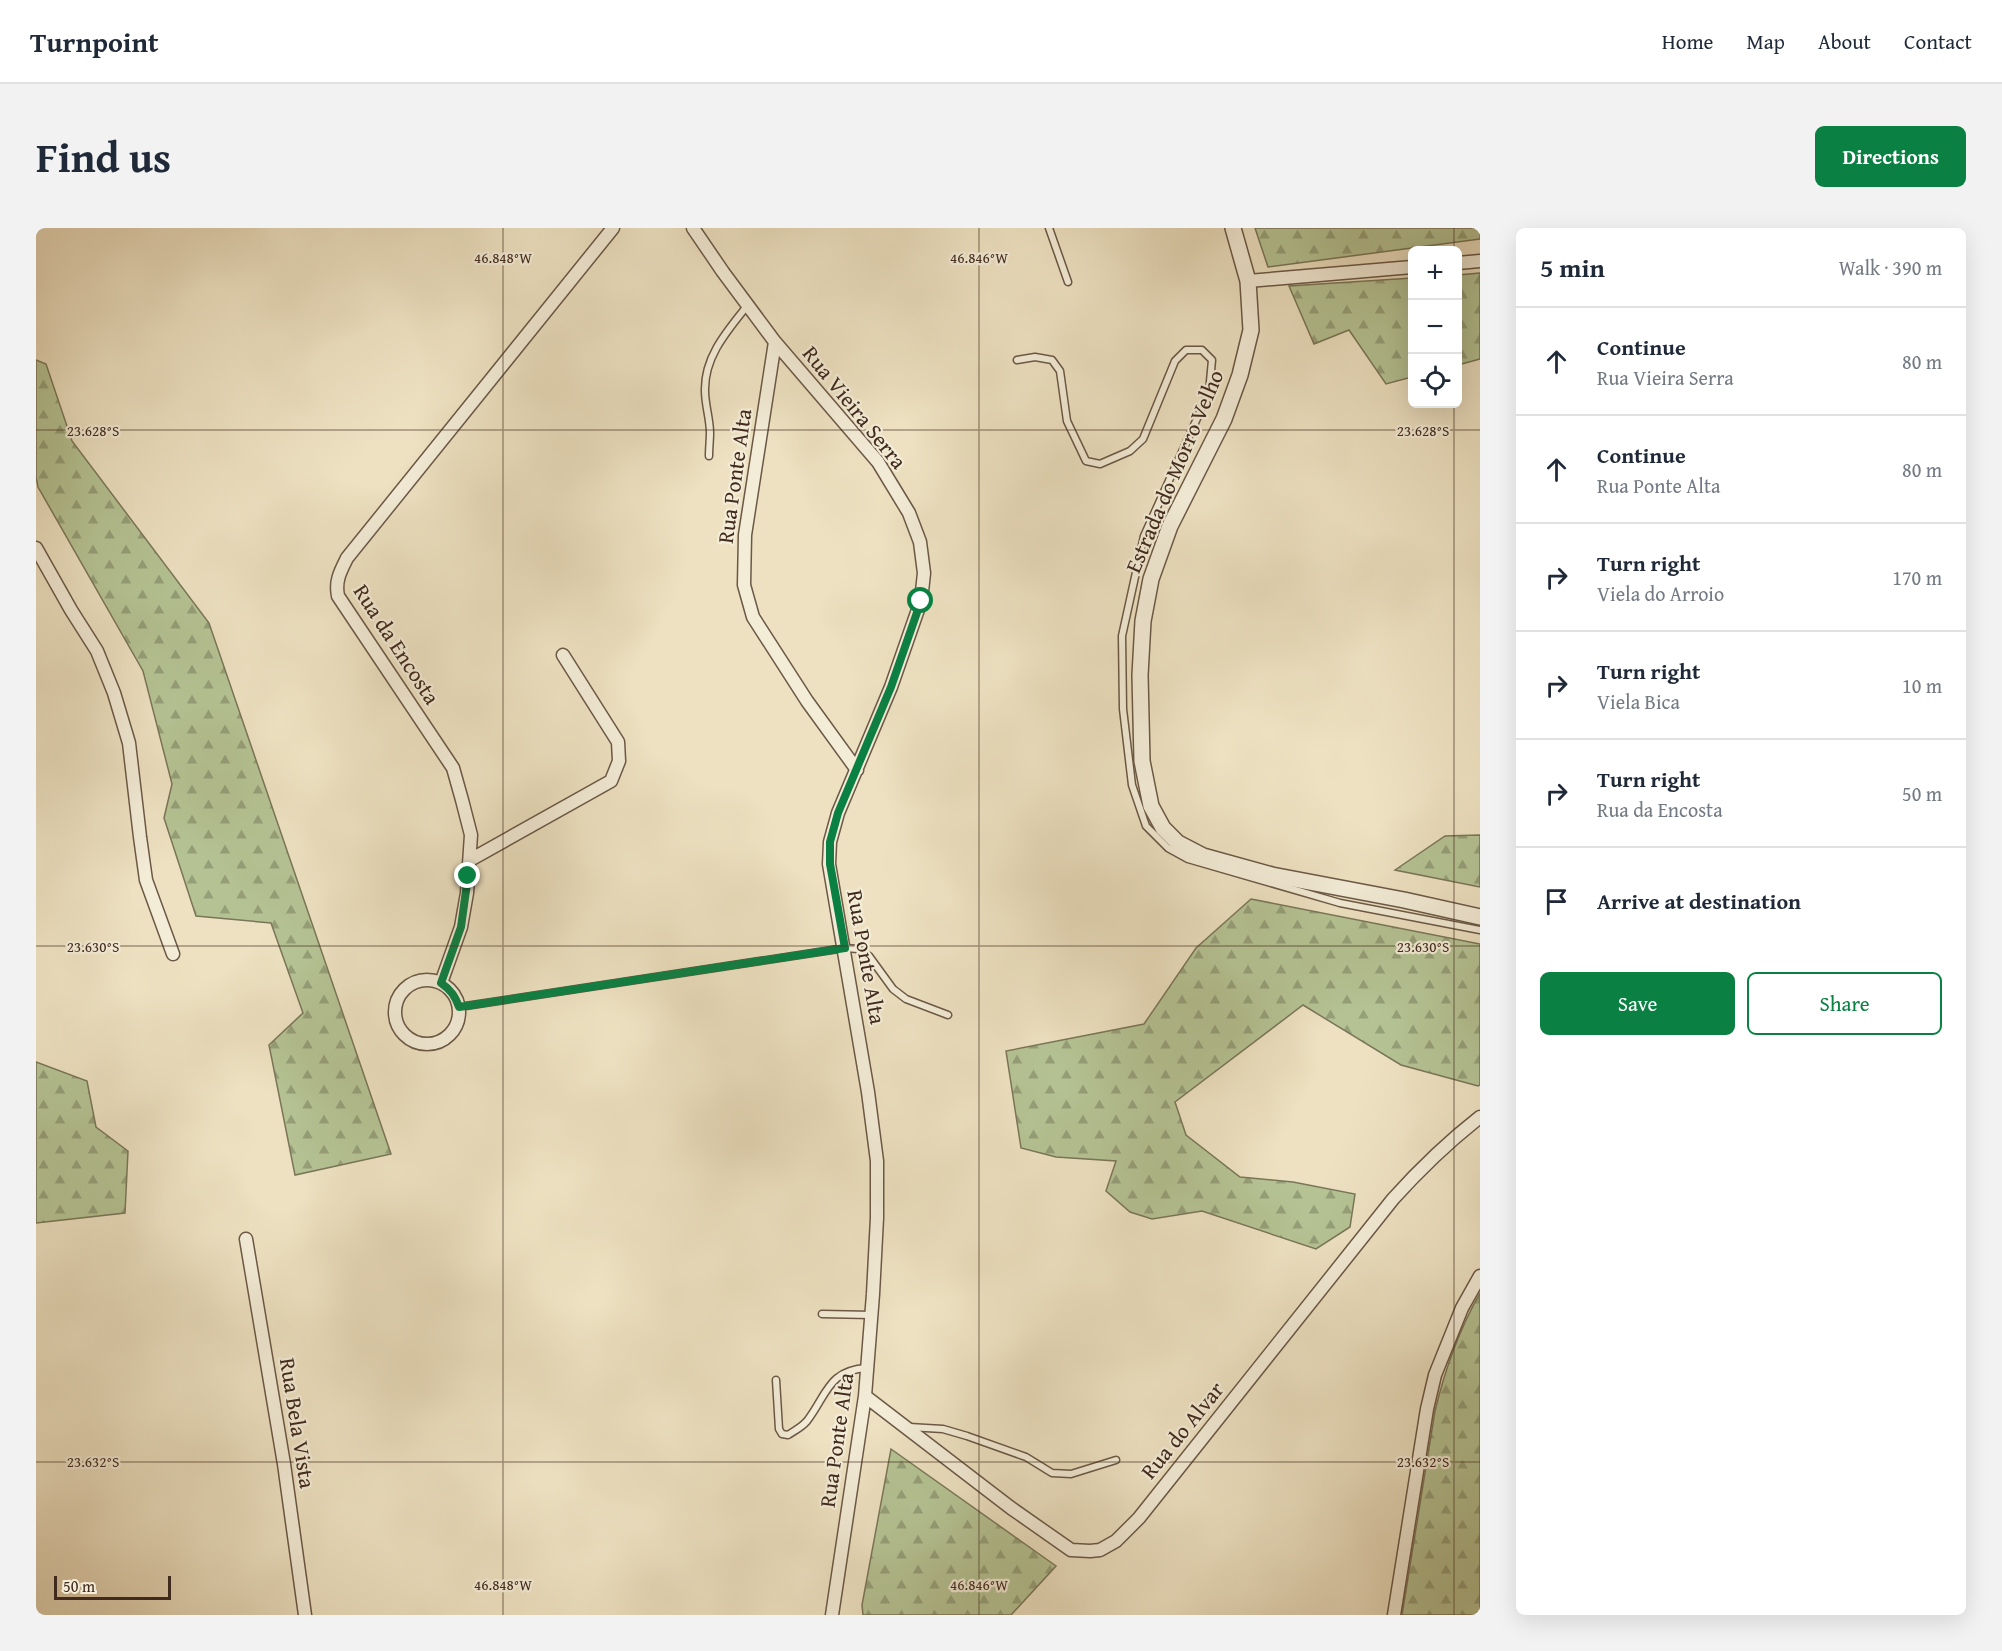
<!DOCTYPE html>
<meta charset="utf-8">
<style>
:root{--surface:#fff;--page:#f2f2f3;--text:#1f2937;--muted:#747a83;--line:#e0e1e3;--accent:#0b8043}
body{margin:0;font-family:"Gentium Book Plus",serif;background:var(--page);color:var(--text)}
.controls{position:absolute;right:18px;top:18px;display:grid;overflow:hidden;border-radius:9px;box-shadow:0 6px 24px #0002}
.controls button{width:54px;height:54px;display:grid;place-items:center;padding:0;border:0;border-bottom:2px solid var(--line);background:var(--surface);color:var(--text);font:30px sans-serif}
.scale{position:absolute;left:18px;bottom:15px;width:117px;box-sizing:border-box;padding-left:6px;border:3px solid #402a1d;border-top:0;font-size:16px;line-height:21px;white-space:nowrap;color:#402a1d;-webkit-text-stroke:4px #f3ecd7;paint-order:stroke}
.stop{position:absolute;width:18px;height:18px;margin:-14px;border:4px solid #0b8043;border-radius:50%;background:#fff}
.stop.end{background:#0b8043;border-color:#fff;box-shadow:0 2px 6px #0008}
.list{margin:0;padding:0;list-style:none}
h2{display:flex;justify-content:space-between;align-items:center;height:78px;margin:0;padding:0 24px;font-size:26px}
h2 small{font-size:20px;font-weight:400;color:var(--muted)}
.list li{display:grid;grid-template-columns:39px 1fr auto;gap:18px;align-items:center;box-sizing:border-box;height:108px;padding:0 24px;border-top:2px solid var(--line)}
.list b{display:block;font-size:22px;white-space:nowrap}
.list p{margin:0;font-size:20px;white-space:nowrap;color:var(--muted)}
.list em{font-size:20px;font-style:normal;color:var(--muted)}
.actions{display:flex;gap:12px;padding:18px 24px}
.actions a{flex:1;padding:14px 0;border:2px solid var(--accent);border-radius:9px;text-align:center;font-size:21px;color:var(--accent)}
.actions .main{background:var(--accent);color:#fff}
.icon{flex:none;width:33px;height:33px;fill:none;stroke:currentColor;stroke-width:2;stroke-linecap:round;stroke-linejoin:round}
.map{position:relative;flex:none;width:1444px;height:1387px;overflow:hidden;border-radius:9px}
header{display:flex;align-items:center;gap:36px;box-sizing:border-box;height:84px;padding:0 30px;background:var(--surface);border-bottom:2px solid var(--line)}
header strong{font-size:28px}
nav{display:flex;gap:33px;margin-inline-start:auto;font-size:21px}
.intro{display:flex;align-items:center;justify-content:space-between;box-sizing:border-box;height:144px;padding:0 36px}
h1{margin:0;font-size:42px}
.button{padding:15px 27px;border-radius:9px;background:var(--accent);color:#fff;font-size:21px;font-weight:700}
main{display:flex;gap:36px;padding:0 36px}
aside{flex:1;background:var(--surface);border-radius:9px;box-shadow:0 6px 24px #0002}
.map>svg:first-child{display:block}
.forest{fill:url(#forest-firs);stroke:#7a7658;stroke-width:1.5}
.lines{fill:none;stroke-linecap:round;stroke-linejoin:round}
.service-casing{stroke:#6b5846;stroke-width:9}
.minor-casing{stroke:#6b5846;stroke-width:15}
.tertiary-casing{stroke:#6b5846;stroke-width:18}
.service{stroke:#f3ecd7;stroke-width:6}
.minor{stroke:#f3ecd7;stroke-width:12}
.tertiary{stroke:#f3ecd7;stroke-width:15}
.route{stroke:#0b8043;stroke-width:8}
.ticks{fill:none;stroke:#402a1d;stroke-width:1.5;stroke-opacity:0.45}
.labels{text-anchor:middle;stroke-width:4.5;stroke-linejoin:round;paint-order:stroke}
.street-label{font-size:22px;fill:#402a1d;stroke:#f3ecd7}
.ticks-label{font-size:15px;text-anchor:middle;fill:#402a1d;stroke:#f3ecd7;stroke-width:4.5;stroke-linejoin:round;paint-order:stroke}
</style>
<header>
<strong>Turnpoint</strong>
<nav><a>Home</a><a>Map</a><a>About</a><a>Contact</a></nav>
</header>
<div class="intro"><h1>Find us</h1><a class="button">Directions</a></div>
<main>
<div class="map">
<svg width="1444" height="1387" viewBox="0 0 1444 1387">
<defs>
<pattern id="forest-firs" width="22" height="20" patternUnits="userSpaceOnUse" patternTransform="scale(1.5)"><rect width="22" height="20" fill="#b5c394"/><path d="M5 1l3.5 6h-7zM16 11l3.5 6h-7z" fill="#959f78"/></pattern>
</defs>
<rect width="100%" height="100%" fill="#ede1c1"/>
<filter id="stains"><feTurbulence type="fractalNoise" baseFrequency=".00333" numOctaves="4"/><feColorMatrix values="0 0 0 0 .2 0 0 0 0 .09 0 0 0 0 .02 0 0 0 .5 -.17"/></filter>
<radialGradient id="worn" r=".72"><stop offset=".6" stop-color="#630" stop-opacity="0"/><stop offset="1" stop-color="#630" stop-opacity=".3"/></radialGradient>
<path class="forest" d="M 1219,0 L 1444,0 L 1444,11 L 1232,39 Z
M 1444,45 L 1444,131 L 1422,137 L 1422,47 Z
M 1376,50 L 1376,149 L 1350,156 L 1313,102 L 1278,116 L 1253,58 Z
M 0,132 L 10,136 L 36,213 L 173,395 L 355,926 L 259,947 L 233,817 L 267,785 L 235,695 L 160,688 L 128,590 L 136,556 L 107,443 L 2,259 L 0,249 Z
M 1444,607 L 1444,659 L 1359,642 L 1409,608 Z
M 1215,671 L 1444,716 L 1444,857 L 1442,858 L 1365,837 L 1267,777 L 1139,874 L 1150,907 L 1204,949 L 1257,954 L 1319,966 L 1314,999 L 1280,1021 L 1166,983 L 1116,991 L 1094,984 L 1070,963 L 1080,933 L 1020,929 L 985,920 L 970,823 L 1108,796 L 1160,720 Z
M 0,834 L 51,853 L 60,899 L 92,923 L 89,985 L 0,995 Z
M 1444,1065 L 1444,1387 L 1366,1387 L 1399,1183 C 1409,1141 1423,1102 1444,1065 Z
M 855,1221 L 1020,1338 L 975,1387 L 827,1387 L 826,1377 Z"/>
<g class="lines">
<g class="service-casing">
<path id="service" d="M 1013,0 L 1032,54
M 981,132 L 999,129 L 1016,132 L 1024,143 L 1031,193 L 1050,233 L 1064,236 L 1094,223 L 1107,211 L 1139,133 L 1150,122 L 1166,122 L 1176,132 L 1173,164 L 1108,308 L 1086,408 L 1087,481 L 1096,557 L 1110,598 L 1132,620 L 1152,631 L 1304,675 L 1444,702
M 673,228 C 673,220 674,212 674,205 C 674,191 669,177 669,163 C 668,129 691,103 711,78
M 423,779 L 809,720 L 822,721 L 833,728 L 857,761 L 870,771 L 912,787
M 786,1086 L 836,1087
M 740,1152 L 743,1201 L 746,1206 L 752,1207 C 758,1203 766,1199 771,1193 C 791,1167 792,1142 831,1140
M 873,1199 L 907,1201 L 931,1208 L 990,1229 L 1016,1245 L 1035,1246 L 1080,1232"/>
</g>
<g class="minor-casing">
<path id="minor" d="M 657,0 L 687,44 L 739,114 L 842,234 L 873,285 L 884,314 L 888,345 L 885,373 L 855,459 L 802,585 L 794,614 L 793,636 L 832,864 L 841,933 L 841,990 L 837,1066 L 829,1168 L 796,1387
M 1422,35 L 1444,33
M 1212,53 L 1376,39
M 739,114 L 709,307 L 708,357 L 717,389 L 771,473 L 821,542
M 0,320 L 35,382 L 61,423 L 78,465 L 93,515 L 104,609 L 110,652 L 137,726
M 434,632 L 575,553 L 583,533 L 582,514 L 527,427
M359 784a32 32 0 1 1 64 0a32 32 0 1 1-64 0Z
M 405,755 L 425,699 L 431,665 L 435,607 L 426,572 L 417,540 L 302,368 C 299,353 304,344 311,330 L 577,0
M 210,1011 L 248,1236 L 269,1387
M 829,1168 L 975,1280 L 1035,1322 L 1054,1323 L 1064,1322 L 1080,1313 L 1103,1290 L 1357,971 C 1384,941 1412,914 1444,889
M 1358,1387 L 1391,1181 L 1399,1147 L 1426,1080 L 1444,1048"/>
</g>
<g class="tertiary-casing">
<path id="tertiary" d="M 1197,0 L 1212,53 L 1215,102 L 1204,147 L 1188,191 L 1134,298 L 1115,351 L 1107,393 L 1104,447 L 1106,533 L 1115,578 L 1127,600 L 1142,615 L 1167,628 L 1236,647 L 1368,672 L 1444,689"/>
</g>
<use href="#service" class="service"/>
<use href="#minor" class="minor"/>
<use href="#tertiary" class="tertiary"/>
</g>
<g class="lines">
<path class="route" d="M 432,648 L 425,699 L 405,755 C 415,762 419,768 423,779 L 809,720 L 794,636 L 794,614 L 802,585 L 855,459 L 885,373"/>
</g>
<path class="ticks" d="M 467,0 L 467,1387M 943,0 L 943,1387M 1418,0 L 1418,22M 1418,176 L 1418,1387M 0,202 L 1444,202M 0,718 L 1444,718M 0,1234 L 1444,1234"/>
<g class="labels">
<g class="street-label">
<text transform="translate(819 179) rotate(51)" y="8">Rua Vieira Serra</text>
<text transform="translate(1138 243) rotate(-67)" y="8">Estrada do Morro Velho</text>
<text transform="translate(698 248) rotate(-82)" y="8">Rua Ponte Alta</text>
<text transform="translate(361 416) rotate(57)" y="8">Rua da Encosta</text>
<text transform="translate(831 729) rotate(80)" y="8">Rua Ponte Alta</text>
<text transform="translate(262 1195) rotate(81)" y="8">Rua Bela Vista</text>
<text transform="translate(1146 1202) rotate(-51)" y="8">Rua do Alvar</text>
<text transform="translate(800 1212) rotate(-82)" y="8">Rua Ponte Alta</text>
</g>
</g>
<g class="ticks-label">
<text x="467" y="35">46.848°W</text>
<text x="943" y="35">46.846°W</text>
<text x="57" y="208">23.628°S</text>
<text x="1387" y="208">23.628°S</text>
<text x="57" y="724">23.630°S</text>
<text x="1387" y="724">23.630°S</text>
<text x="57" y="1239">23.632°S</text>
<text x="1387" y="1239">23.632°S</text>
<text x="467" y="1362">46.848°W</text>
<text x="943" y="1362">46.846°W</text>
</g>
<rect width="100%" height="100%" filter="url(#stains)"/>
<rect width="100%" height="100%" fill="url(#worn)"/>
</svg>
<div class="controls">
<button>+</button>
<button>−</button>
<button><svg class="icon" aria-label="locate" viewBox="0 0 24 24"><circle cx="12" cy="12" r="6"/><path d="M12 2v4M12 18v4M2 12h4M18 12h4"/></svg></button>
</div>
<div class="scale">50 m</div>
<div class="stop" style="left:885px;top:373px"></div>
<div class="stop end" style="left:432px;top:648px"></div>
</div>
<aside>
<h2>5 min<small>Walk · 390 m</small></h2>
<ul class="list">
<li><svg class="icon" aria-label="ahead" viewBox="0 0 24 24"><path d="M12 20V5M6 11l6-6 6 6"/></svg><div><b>Continue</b><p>Rua Vieira Serra</p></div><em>80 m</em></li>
<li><svg class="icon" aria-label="ahead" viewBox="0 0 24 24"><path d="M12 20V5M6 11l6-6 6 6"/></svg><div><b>Continue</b><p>Rua Ponte Alta</p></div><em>80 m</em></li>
<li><svg class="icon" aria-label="right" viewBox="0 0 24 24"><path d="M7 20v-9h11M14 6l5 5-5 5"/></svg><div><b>Turn right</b><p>Viela do Arroio</p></div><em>170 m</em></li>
<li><svg class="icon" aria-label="right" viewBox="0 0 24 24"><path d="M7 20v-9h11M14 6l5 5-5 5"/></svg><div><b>Turn right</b><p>Viela Bica</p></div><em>10 m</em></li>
<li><svg class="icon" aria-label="right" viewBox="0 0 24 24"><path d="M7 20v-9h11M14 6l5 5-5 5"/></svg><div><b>Turn right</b><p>Rua da Encosta</p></div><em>50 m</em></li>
<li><svg class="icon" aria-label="arrive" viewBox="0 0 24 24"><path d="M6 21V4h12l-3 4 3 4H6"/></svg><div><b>Arrive at destination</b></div></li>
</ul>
<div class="actions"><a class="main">Save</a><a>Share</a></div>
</aside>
</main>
